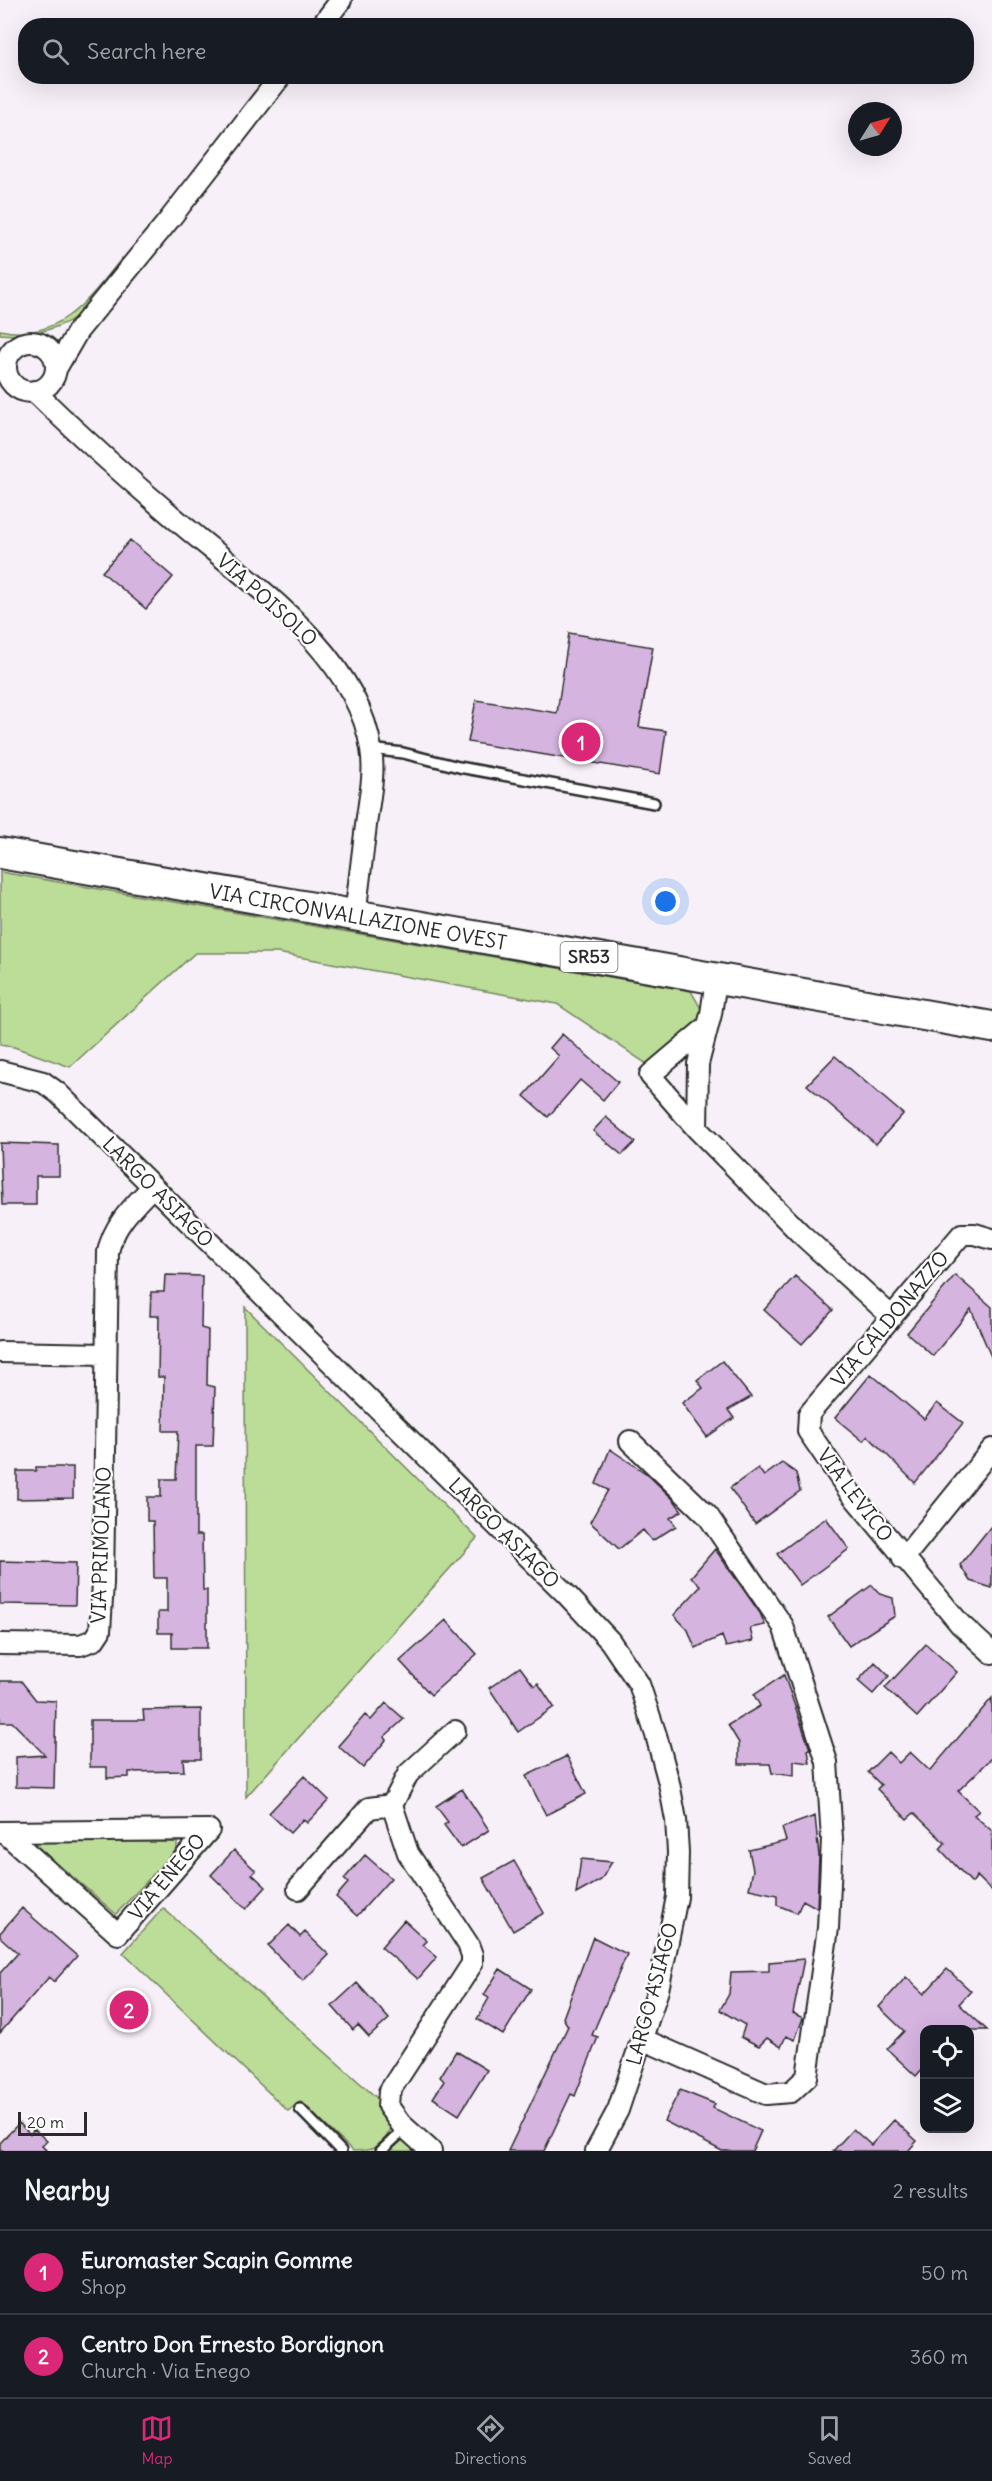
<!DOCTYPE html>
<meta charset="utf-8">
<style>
:root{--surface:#171b24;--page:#20242c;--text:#f1f3f6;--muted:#9ea1a6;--line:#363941;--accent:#db2777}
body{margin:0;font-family:Delius,sans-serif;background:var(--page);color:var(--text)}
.controls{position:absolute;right:18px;bottom:18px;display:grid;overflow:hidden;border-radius:12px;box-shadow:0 6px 24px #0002}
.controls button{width:54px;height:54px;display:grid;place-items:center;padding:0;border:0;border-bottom:2px solid var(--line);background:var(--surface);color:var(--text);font:30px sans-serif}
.compass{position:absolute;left:848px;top:102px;width:54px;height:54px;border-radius:50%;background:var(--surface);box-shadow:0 6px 24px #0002;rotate:53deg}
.scale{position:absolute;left:18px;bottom:15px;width:69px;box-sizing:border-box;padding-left:6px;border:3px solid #2b2b2b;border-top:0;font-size:16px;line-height:21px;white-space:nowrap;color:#2b2b2b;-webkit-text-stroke:4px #fff;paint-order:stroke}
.you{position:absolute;left:666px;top:902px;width:21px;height:21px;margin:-15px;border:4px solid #fff;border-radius:50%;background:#1a73e8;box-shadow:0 0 0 9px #1a73e833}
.badge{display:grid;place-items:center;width:39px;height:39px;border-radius:50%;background:var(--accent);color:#fff;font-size:20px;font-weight:700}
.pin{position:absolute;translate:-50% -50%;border:3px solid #fff;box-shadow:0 2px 6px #0006}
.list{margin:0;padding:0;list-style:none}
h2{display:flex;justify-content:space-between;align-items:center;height:78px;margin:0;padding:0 24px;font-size:26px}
h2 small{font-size:20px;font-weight:400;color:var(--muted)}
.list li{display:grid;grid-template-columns:39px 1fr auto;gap:18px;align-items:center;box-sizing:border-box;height:84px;padding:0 24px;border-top:2px solid var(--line)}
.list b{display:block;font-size:22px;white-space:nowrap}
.list p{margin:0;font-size:20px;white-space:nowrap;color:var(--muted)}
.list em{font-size:20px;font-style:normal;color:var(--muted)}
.icon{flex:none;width:33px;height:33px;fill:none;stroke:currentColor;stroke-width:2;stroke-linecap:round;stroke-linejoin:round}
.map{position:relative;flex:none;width:992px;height:2151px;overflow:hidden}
.search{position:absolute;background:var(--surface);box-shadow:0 6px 24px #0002;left:18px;right:18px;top:18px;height:66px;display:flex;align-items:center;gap:15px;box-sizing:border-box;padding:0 21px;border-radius:24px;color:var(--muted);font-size:22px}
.sheet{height:246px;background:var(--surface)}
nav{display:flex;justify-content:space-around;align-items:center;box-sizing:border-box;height:84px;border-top:2px solid var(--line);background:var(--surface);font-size:16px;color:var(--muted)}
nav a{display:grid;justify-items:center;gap:3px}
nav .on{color:var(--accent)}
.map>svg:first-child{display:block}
.green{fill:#bcdd97;stroke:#748461;stroke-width:1.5}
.building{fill:#d5b4e0;stroke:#2b2b2b;stroke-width:1.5}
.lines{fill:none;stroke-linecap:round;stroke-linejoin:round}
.service-casing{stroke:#2b2b2b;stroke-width:14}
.minor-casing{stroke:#2b2b2b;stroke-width:24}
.primary-casing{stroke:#2b2b2b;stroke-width:34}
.service{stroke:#fff;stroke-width:9}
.minor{stroke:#fff;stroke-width:20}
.primary{stroke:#fff;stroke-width:30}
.labels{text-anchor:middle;stroke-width:4.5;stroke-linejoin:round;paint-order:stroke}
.shield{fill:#fff;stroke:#6b6b6b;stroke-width:1.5}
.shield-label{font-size:18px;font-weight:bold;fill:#2b2b2b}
.street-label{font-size:20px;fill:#2b2b2b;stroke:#fff}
</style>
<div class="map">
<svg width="992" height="2151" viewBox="0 0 992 2151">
<rect width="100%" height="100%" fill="#f7f0f9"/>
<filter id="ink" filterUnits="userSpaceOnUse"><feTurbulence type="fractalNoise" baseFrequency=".0167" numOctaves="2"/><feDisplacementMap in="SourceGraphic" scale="12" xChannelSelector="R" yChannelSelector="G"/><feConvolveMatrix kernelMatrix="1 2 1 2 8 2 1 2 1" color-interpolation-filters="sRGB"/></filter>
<g filter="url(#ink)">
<path class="green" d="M 122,258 L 126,261 C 114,276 102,296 88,308 C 64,329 31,337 0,334 L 0,330 C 59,343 91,297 122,258 Z
M 0,872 L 691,991 L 704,1014 L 688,1039 L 650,1066 L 557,1004 L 277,953 L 195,953 L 70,1067 L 14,1047 L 0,1045 Z
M 245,1307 L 477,1538 L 246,1797 Z
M 30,1840 L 177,1842 L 177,1849 L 116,1914 Z
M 163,1908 L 378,2099 L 394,2124 C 382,2145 379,2151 353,2151 L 300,2102 L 288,2111 L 123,1953 Z
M 404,2136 L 419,2151 L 385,2151 Z"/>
<path class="building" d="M 130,540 L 173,577 L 146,609 L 102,572 Z
M 569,633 L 653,647 L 639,727 L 666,731 L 660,774 L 468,742 L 476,700 L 557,713 Z
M 562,1034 L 618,1082 L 603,1100 L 580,1080 L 548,1117 L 524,1096 L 559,1056 L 550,1048 Z
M 835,1056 L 903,1114 L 876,1144 L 807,1085 Z
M 606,1117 L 635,1142 L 622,1155 L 593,1131 Z
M 0,1143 L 59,1145 L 59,1176 L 36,1176 L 36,1205 L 2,1205 Z
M 165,1275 L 202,1276 L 201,1328 L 208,1330 L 207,1385 L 215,1387 L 213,1446 L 196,1446 L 196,1535 L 202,1535 L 203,1590 L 207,1590 L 207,1648 L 172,1648 L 172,1633 L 158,1633 L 158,1612 L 167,1612 L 167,1578 L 154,1578 L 153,1521 L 147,1521 L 147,1497 L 161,1497 L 161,1479 L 176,1479 L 178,1431 L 163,1431 L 164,1377 L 158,1377 L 159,1316 L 150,1316 L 151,1292 L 164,1292 Z
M 955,1275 L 992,1307 L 992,1359 L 971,1309 L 933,1356 L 907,1333 Z
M 795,1276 L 833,1310 L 802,1344 L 764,1310 Z
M 722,1361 L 751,1397 L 728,1410 L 734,1418 L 707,1437 L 682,1403 L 703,1388 L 697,1380 Z
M 871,1374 L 924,1419 L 937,1403 L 963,1423 L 915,1483 L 868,1436 L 863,1441 L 835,1418 Z
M 610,1449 L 647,1474 L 674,1500 L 682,1511 L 670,1518 L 676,1526 L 652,1541 L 643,1530 L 619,1549 L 590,1522 L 608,1490 L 596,1484 Z
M 782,1463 L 796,1473 L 800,1491 L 755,1524 L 730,1488 L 758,1468 L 764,1476 Z
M 36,1467 L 73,1467 L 73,1498 L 17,1499 L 17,1471 L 36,1471 Z
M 826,1518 L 849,1549 L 800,1585 L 777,1554 Z
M 992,1525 L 992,1588 L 970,1581 L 960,1565 Z
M 715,1549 L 760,1613 L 765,1625 L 750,1628 L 753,1641 L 726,1647 L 722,1636 L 695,1648 L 688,1630 L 674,1615 L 701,1586 L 691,1577 Z
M 0,1561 L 76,1563 L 75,1605 L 0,1604 Z
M 872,1585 L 880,1594 L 893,1598 L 895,1616 L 849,1646 L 828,1617 Z
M 446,1620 L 477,1654 L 431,1695 L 400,1661 Z
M 926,1644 L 957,1672 L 917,1717 L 885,1688 Z
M 875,1662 L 889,1676 L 873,1694 L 858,1681 Z
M 520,1667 L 534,1686 L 538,1683 L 554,1707 L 518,1732 L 489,1688 Z
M 784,1675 L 810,1749 L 808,1750 L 810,1763 L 794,1761 L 794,1776 L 772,1773 L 770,1764 L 739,1764 L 739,1743 L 728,1725 L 760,1706 L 754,1695 Z
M 0,1681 L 21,1681 L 36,1700 L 56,1701 L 54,1788 L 16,1787 L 16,1757 L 45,1755 L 12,1722 L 0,1722 Z
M 992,1698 L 992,1758 L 958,1791 L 979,1811 L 974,1815 L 992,1831 L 992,1891 L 977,1876 L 972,1883 L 940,1849 L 945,1843 L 914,1813 L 907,1819 L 877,1789 L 881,1785 L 868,1772 L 888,1752 L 899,1763 L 910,1752 L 930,1771 Z
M 386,1703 L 404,1719 L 384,1737 L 386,1740 L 363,1768 L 338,1746 L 365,1715 L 371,1720 Z
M 201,1709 L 201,1759 L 183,1759 L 184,1771 L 129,1772 L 129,1777 L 107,1778 L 107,1767 L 90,1767 L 90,1720 L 144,1720 L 143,1710 Z
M 567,1756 L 586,1794 L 546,1815 L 526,1776 Z
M 304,1776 L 329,1800 L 307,1823 L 303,1819 L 290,1833 L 269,1813 Z
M 462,1789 L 489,1830 L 461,1848 L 444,1825 L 448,1822 L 436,1806 Z
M 815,1816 L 819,1856 L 817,1908 L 803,1900 L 797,1913 L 777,1905 L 777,1895 L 749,1889 L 753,1870 L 749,1850 L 786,1841 L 782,1828 Z
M 234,1850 L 256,1871 L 252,1874 L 266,1887 L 246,1909 L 211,1875 Z
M 365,1855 L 391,1878 L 357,1916 L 336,1897 L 348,1883 L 344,1879 Z
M 581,1859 L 612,1862 L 601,1880 L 576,1894 Z
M 514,1861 L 544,1913 L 513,1931 L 483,1878 Z
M 22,1908 L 77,1956 L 54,1982 L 49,1977 L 0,2033 L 0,1973 L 18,1953 L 0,1937 L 0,1933 Z
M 404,1920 L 427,1941 L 423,1945 L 437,1957 L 418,1979 L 381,1947 Z
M 289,1925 L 300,1937 L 305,1932 L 329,1955 L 303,1981 L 268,1946 Z
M 593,1937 L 627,1954 L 592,2035 L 598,2037 L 575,2096 L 571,2094 L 544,2151 L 508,2151 L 568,2026 L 563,2018 Z
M 804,1959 L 793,2013 L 803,2018 L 795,2040 L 786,2036 L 781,2047 L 767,2038 L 759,2046 L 741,2037 L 745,2025 L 720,2010 L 729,1994 L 731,1972 L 769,1971 L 769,1962 Z
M 500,1969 L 531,1989 L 503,2035 L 477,2019 L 489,1998 L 484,1995 Z
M 947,1969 L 971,1991 L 959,2004 L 987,2030 L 924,2030 L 924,2067 L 916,2076 L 887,2049 L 904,2031 L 879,2007 L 906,1977 L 924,1994 Z
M 357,1983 L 389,2019 L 369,2037 L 358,2025 L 353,2030 L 332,2006 Z
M 456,2051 L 487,2070 L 459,2115 L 433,2098 L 444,2081 L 440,2077 Z
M 680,2090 L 715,2104 L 713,2108 L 761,2131 L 752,2151 L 722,2151 L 664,2121 Z
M 894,2120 L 917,2141 L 908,2151 L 833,2151 L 853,2129 L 871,2145 Z
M 19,2123 L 30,2134 L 34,2129 L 47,2141 L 42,2146 L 47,2151 L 0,2151 L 0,2143 Z"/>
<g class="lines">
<g class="service-casing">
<path id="service" d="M 371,749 L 403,753 L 459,767 L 654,803
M 300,2109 L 341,2151
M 381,2151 L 406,2128"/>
</g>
<g class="minor-casing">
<path id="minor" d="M 321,26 L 341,0
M6 367a25 25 0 1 1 50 0a25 25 0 1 1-50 0Z
M 56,369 L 78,331 L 169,220 L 281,76
M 34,391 C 81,437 129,480 179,522 C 248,581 357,653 371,749 C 375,772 370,795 367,817 C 363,850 359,883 355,916
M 716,980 L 711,1014 L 698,1064 L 697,1129 L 800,1233 L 892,1317
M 0,1071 L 43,1082 L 58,1093 L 567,1595 L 610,1641 L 639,1684 L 656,1735 L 669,1783 L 676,1820 L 678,1852 L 677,1897 L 658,1990 L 618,2110 L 596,2151
M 697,1129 L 650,1075 L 708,1026
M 992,1239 L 975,1234 L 962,1234 L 809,1414 L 808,1431 L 849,1491 L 960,1624 L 992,1653
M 0,1352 L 106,1354
M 630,1441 L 708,1516 L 783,1626 L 827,1762 L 832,1839 L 828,1928 L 807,2077 L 791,2092 L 766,2094 L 642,2039
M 903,1559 L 992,1449
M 0,1644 L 80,1645 L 94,1640 L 100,1631 L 103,1583 L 108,1252 C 114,1224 133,1207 152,1187
M 0,1832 L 209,1830 L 118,1934 L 4,1832
M 298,1889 L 369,1808 L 392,1805
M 431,2151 L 401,2124 L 388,2106 L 389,2092 L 472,1964 L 472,1955 L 468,1944 L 408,1853 L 392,1805 L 408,1774 L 455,1731"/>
</g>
<g class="primary-casing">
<path id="primary" d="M 0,853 L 992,1027"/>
</g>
<use href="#service" class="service"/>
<use href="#minor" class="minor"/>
<use href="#primary" class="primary"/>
</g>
</g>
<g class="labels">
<rect class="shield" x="560.5" y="942" width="57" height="30" rx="4.5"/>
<g class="shield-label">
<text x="589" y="963">SR53</text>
</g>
<g class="street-label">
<text transform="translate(267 600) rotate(42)" y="7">VIA POISOLO</text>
<text transform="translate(358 917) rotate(10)" y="7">VIA CIRCONVALLAZIONE OVEST</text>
<text transform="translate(158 1192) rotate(45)" y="7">LARGO ASIAGO</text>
<text transform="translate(890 1319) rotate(-50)" y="7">VIA CALDONAZZO</text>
<text transform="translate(855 1495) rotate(53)" y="7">VIA LEVICO</text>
<text transform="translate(504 1533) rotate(45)" y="7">LARGO ASIAGO</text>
<text transform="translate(101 1545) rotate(-88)" y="7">VIA PRIMOLANO</text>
<text transform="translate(167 1877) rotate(-50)" y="7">VIA ENEGO</text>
<text transform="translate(652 1994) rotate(-75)" y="7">LARGO ASIAGO</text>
</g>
</g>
</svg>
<div class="controls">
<button><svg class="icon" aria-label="locate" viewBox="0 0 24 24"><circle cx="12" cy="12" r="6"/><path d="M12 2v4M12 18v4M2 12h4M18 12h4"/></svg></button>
<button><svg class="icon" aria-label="layers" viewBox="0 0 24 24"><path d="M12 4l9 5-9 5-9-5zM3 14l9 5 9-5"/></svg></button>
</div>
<svg class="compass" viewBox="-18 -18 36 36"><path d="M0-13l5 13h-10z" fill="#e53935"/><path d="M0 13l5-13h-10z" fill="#9ea1a6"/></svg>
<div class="scale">20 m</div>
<div class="you"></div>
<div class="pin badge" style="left:581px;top:742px">1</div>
<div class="pin badge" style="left:129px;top:2010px">2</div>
<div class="search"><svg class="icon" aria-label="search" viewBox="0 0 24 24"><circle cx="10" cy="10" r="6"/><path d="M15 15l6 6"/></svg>Search here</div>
</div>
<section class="sheet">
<h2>Nearby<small>2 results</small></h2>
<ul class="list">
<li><span class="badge">1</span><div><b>Euromaster Scapin Gomme</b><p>Shop</p></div><em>50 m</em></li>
<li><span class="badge">2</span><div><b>Centro Don Ernesto Bordignon</b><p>Church · Via Enego</p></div><em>360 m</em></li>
</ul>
</section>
<nav>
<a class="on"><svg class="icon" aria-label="map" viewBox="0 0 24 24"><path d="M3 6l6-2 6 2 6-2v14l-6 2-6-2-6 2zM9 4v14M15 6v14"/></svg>Map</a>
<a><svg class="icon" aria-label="directions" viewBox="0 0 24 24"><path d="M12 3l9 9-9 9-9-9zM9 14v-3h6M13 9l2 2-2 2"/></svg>Directions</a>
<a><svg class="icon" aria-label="saved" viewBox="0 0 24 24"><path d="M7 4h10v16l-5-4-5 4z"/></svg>Saved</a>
</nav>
